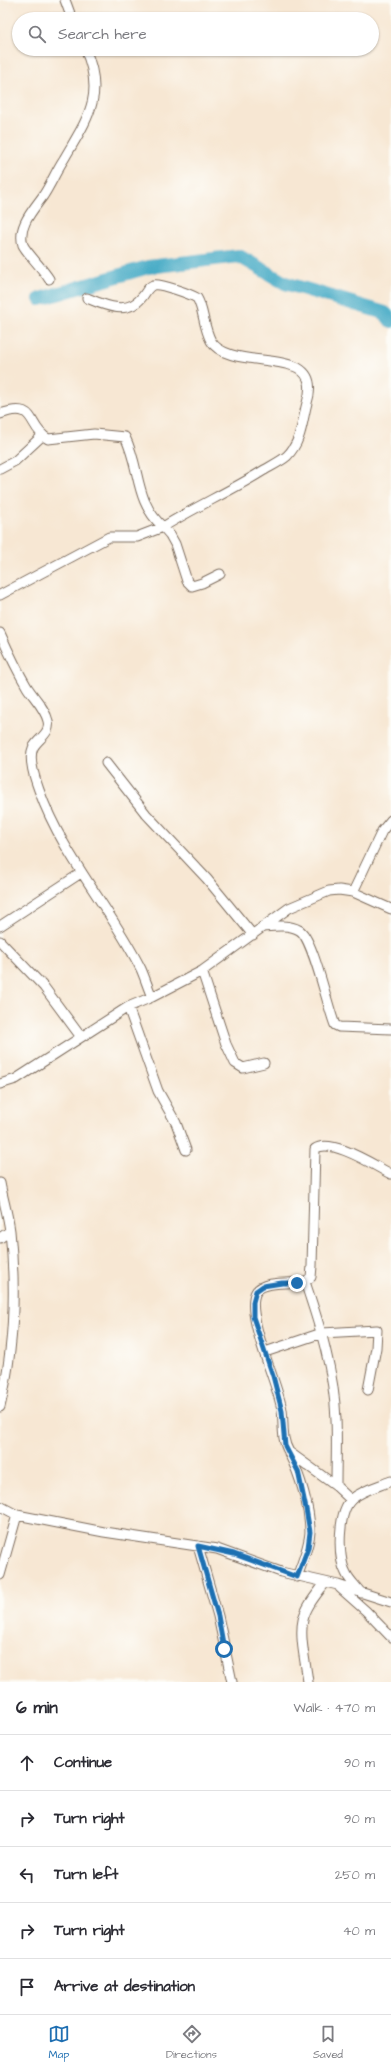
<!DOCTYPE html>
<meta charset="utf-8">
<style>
:root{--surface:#fff;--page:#f2f2f3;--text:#2b2b33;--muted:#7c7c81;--line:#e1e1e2;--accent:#1f6fb2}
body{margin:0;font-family:"Architects Daughter",sans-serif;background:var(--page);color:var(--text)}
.stop{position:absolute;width:12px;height:12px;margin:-9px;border:3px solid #1f6fb2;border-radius:50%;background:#fff}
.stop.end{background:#1f6fb2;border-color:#fff;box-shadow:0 1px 4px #0008}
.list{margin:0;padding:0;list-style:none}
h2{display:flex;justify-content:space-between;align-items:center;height:52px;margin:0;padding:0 16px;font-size:17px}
h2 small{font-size:13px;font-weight:400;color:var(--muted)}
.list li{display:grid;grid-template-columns:26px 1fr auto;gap:12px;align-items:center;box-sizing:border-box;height:56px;padding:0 16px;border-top:1px solid var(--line)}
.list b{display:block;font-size:15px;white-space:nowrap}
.list em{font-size:13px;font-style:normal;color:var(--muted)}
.icon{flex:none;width:22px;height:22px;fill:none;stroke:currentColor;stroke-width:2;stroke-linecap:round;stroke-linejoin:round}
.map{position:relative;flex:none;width:391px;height:1682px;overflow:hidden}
.search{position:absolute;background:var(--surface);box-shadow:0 1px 3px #0004;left:12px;right:12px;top:12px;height:44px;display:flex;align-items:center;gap:10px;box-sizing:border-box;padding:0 14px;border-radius:22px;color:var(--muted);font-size:15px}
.sheet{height:332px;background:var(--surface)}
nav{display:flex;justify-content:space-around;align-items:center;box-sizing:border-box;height:56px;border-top:1px solid var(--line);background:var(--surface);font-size:11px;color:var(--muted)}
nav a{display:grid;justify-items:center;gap:2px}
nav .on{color:var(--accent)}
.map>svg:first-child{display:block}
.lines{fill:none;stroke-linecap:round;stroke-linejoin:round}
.river{stroke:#46abc6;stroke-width:14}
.street-casing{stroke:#7d6c5d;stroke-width:11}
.street{stroke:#fff;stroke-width:9}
.route{stroke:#1f6fb2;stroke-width:5}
</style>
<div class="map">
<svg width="391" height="1682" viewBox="0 0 391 1682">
<rect width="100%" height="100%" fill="#fdfcf7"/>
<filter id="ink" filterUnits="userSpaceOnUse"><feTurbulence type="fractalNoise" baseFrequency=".025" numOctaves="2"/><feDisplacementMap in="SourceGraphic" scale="8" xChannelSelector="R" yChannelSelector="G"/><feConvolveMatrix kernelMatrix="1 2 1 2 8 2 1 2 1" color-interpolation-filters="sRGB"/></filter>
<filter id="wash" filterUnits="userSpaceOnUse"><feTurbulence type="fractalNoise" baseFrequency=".012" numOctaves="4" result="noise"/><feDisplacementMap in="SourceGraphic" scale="16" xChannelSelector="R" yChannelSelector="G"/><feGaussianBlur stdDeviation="0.9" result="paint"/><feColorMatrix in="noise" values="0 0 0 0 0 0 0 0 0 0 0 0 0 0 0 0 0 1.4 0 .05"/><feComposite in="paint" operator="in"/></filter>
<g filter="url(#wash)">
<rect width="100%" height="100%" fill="#f7e7d3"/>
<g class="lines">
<path class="river" d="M 40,299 L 148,267 L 239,256 L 285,283 L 385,313 L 391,321"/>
</g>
</g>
<g filter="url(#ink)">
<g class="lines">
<g class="street-casing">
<path id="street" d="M 65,0 L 72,19
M 49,279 C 44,270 26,252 23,245 C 17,227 33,210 43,196 C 51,184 56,171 64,159 C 87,119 106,96 85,49
M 0,414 C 38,401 26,426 48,439 L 94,434 L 125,437 C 141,469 134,501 163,527 C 195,507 229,492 261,472 C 269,467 280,462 287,456 C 302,441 302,421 307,403 C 311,390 312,376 298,368 C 276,356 224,364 211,341 C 203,326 204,310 197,298 C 190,294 160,283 153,285 C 148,287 146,292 143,296 C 128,316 106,306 87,298
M 0,469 L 15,461 L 42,436
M 0,595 L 109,537 L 137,537 L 163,527 L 170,535 L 175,544 L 187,581 L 192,586 L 202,583 L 220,574
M 0,633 C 8,651 17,670 27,687 C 34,698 45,708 48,721 C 51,734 38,738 33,748 C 28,759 35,779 39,790 C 62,855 110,907 141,969 C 145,978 148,988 152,997
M 106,763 L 146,814 L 207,879 L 253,935
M 353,892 L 382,831 L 391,820
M 0,926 L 81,873
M 262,927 C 274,926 289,924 299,930 C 313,937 327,1006 335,1025 L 339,1027 L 391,1029
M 0,941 L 44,987 L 81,1037
M 202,971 L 226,1044 L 235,1063 L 243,1068 L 264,1063
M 128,1007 L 158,1091 L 176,1123 L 186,1150
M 0,1084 L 16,1079 L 128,1007 L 152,997 L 202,971 L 289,908 L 329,891 L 339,890 L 353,892 L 391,909
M 0,1183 C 3,1199 8,1215 10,1231 C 16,1289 14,1350 0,1407
M 0,1238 L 10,1231
M 305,1282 C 320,1326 334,1371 336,1419 C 337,1441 336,1463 336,1486
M 265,1352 L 322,1333 L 377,1330 L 376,1348 L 368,1390
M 289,1453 C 300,1475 310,1508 310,1532 C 309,1547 302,1563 297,1577
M 351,1500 L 336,1486 L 289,1452 C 281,1439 284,1424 282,1410 C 278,1383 244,1314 256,1292 C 263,1280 293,1284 305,1282 L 311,1277 L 312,1266 L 315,1149 C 331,1137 375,1166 391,1174
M 0,1506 L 17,1515 L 104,1532 L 217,1549 L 281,1572 L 338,1585 L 391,1602
M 198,1546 L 218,1616 L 232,1682
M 0,1575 L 17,1515
M 340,1588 L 366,1611 L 391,1637
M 361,1593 C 356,1586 349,1580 346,1573 C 337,1557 338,1511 352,1499 C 362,1490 379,1486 391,1481
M 308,1682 C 306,1664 299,1637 303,1620 C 306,1606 317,1594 325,1583"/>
</g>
<use href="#street" class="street"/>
</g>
</g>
<g class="lines" filter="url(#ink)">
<path class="route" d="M 224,1649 L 218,1616 L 198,1546 L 234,1554 L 297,1577 L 308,1548 L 310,1532 L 306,1509 L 298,1471 L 285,1446 L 282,1411 L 273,1376 L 253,1317 L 253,1302 L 256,1291 L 263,1286 L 282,1283 L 297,1283"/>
</g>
</svg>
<div class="stop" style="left:224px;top:1649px"></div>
<div class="stop end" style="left:297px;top:1283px"></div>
<div class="search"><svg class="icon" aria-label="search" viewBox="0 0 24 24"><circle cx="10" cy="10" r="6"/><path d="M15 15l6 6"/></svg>Search here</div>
</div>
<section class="sheet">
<h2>6 min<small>Walk · 470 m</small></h2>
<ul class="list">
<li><svg class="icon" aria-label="ahead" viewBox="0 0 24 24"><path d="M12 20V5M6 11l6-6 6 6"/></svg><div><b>Continue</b></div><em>90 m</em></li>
<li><svg class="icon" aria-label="right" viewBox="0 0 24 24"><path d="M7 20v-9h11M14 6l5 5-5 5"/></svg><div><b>Turn right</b></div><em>90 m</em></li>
<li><svg class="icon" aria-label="left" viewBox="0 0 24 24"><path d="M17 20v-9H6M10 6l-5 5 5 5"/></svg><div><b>Turn left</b></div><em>250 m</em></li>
<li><svg class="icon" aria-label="right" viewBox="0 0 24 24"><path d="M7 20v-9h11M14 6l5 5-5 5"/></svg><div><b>Turn right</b></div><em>40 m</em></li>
<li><svg class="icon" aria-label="arrive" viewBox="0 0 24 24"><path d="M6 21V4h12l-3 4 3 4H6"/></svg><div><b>Arrive at destination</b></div></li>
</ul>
</section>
<nav>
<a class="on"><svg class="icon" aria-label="map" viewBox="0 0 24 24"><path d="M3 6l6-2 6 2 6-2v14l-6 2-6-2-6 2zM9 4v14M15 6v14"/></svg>Map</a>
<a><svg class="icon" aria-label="directions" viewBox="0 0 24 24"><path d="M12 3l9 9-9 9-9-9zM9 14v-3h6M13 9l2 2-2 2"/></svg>Directions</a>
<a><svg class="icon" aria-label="saved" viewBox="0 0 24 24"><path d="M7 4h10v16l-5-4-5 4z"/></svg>Saved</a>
</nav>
